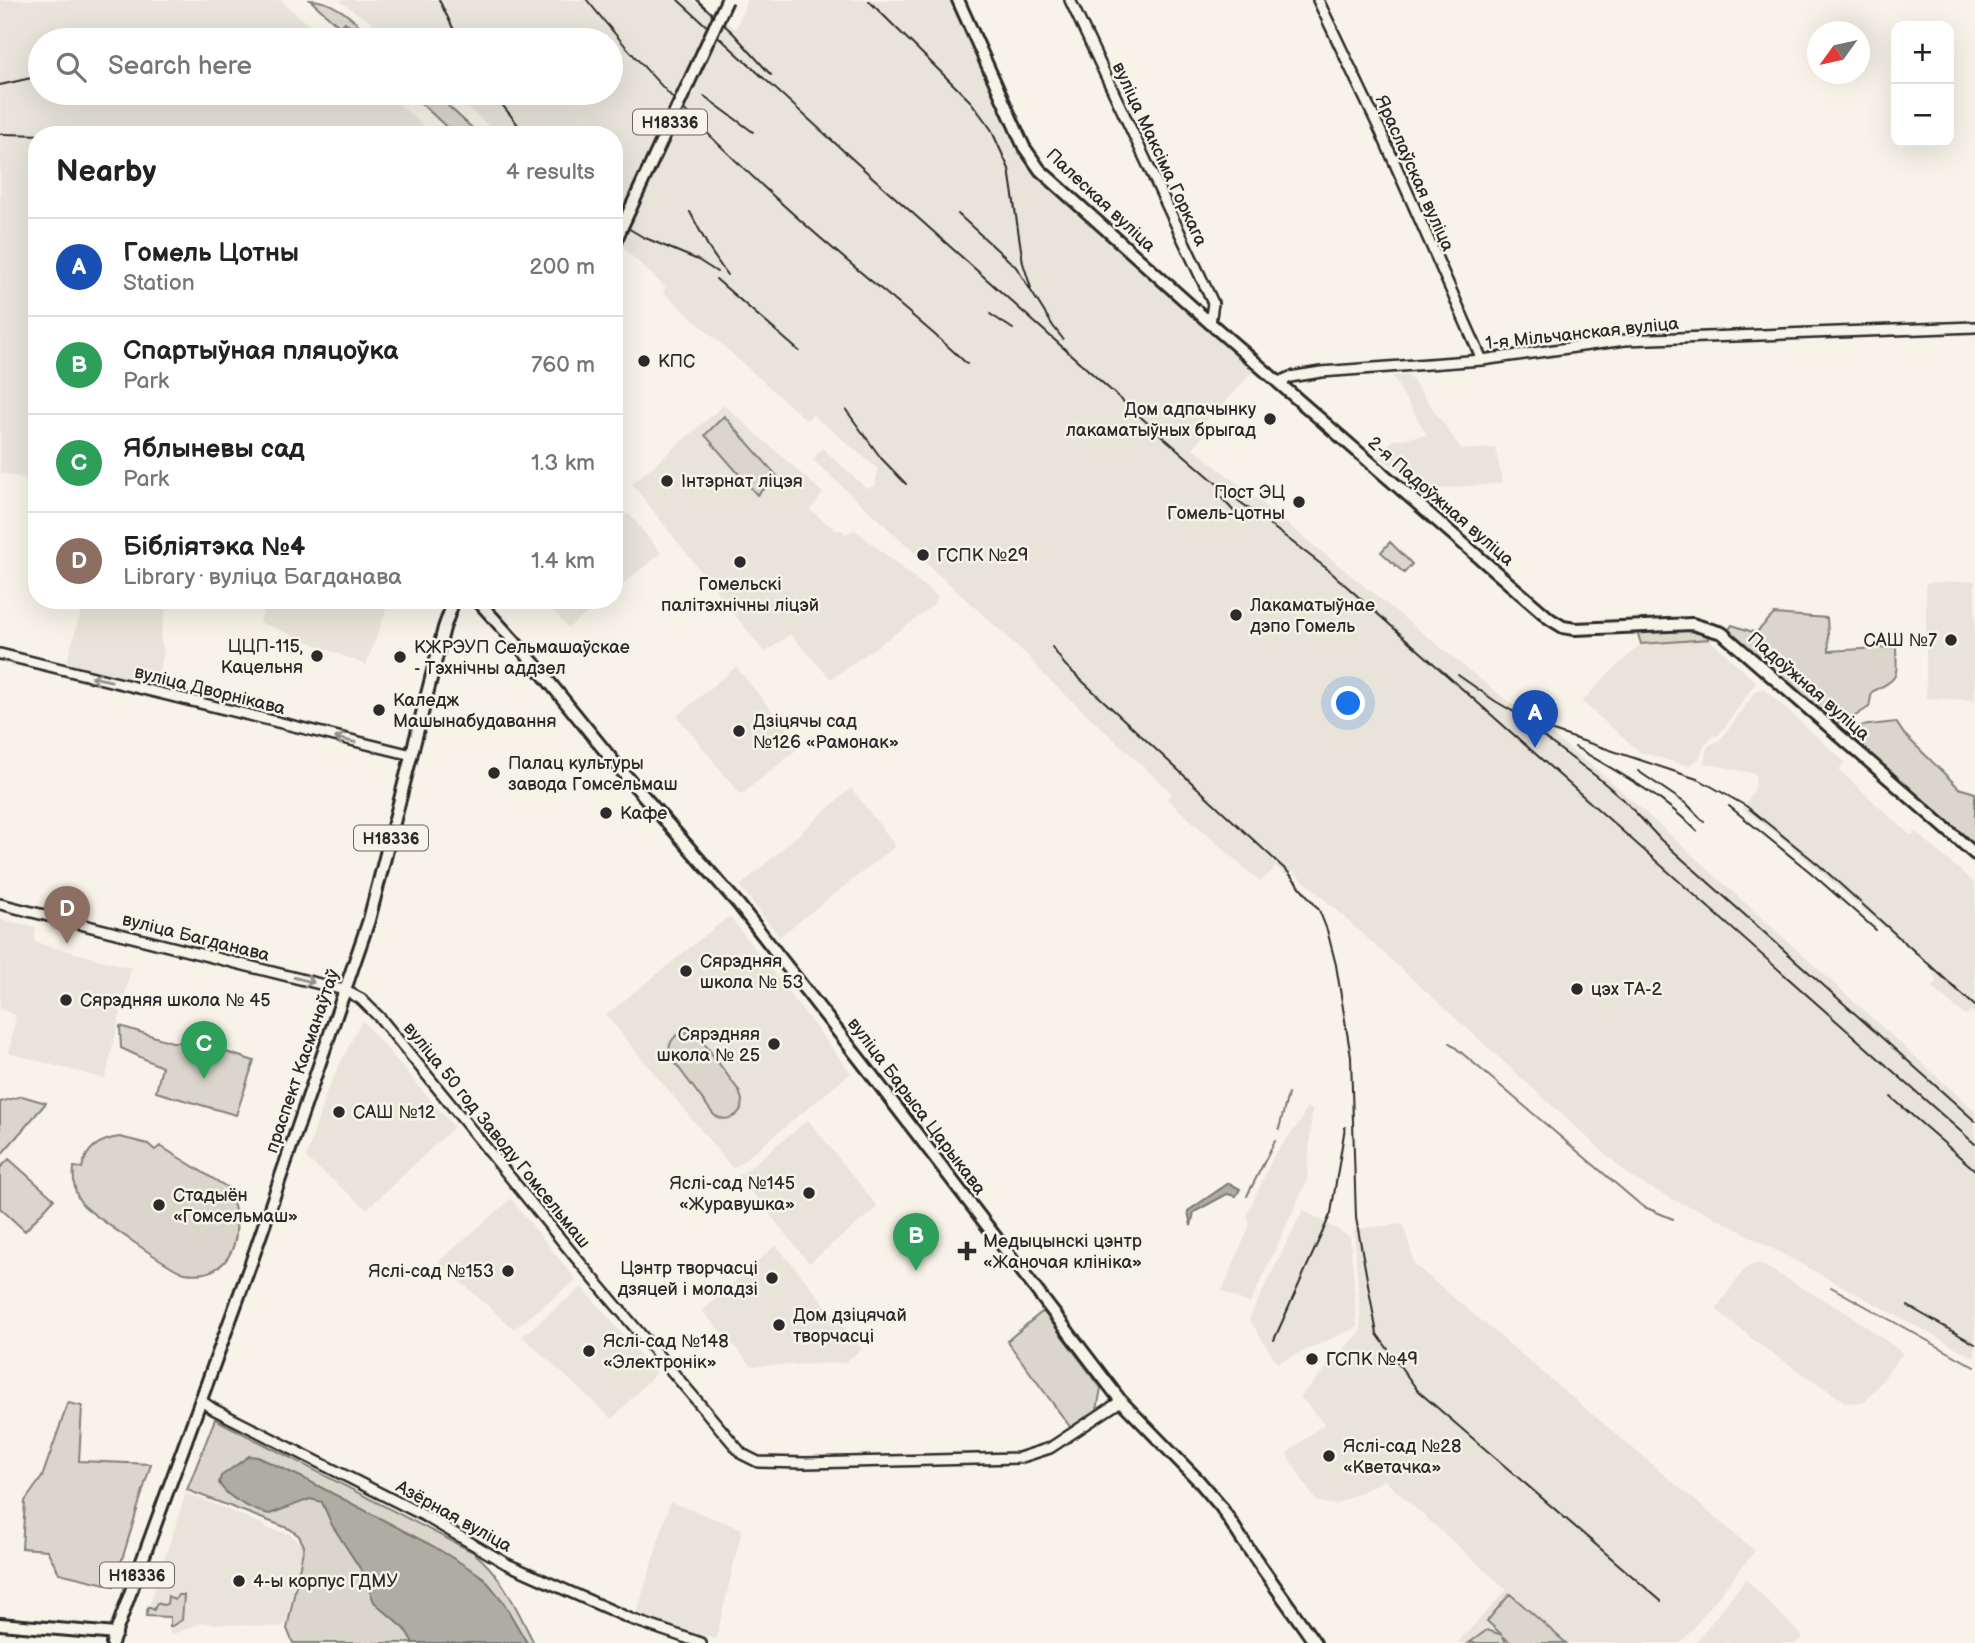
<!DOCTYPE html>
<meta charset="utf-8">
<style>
:root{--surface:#fff;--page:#f6f6f6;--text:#222;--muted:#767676;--line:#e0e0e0;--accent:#2563eb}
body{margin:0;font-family:"Balsamiq Sans",sans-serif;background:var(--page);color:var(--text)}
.controls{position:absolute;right:21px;top:21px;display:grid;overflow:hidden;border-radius:14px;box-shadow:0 7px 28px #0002}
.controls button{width:63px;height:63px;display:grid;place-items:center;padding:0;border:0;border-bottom:2px solid var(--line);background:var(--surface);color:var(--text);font:35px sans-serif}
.compass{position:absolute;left:1807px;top:21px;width:63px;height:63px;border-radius:50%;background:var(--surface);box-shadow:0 7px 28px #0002;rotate:237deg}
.you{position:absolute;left:1349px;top:704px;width:24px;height:24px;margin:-18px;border:5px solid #fff;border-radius:50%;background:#1a73e8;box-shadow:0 0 0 10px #1a73e833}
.badge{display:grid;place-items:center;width:46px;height:46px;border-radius:50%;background:var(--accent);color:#fff;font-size:23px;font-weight:700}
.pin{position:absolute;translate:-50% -58px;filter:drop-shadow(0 2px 4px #0008)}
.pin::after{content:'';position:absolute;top:37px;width:24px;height:21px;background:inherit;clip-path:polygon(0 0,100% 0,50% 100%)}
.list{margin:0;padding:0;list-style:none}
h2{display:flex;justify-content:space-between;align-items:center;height:91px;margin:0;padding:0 28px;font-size:30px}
h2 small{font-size:23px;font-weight:400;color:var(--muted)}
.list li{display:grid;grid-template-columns:46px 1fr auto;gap:21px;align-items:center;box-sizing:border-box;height:98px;padding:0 28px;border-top:2px solid var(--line)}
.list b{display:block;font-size:26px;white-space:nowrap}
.list p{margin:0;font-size:23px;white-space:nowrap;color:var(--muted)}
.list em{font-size:23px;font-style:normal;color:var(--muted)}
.icon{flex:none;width:38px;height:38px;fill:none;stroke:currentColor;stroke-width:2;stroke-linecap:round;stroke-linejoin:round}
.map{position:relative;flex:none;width:1975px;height:1643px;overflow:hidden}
.search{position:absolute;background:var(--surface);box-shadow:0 7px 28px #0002;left:28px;top:28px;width:595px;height:77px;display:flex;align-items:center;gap:18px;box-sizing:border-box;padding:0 24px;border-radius:38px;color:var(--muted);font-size:26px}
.panel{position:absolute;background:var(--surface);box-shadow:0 7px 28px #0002;left:28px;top:126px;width:595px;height:483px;border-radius:28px}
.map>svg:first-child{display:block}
.built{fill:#e8e4da}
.green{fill:#dad6cc;stroke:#82807c;stroke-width:2}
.water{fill:#afaca4;stroke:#7a7874;stroke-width:2}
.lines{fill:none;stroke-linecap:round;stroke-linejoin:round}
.stream{stroke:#7a7874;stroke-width:2}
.minor-casing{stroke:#2b2b2b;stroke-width:14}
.major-casing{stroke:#2b2b2b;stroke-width:16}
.minor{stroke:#f7f3e8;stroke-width:9}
.major{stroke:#f7f3e8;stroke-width:10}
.rail{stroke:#2b2b2b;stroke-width:2}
.major-bridge-casing{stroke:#2b2b2b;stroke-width:16;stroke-linecap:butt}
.major-bridge{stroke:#f7f3e8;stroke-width:10}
.oneway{stroke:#918f8a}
.poi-dot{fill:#2b2b2b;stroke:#f7f3e8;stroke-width:2.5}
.labels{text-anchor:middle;stroke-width:5;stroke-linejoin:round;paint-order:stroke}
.shield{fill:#f7f3e8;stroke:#686764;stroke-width:2}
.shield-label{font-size:16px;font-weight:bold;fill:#2b2b2b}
.street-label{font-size:18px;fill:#2b2b2b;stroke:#f7f3e8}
.poi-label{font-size:18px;fill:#2b2b2b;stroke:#f7f3e8;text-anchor:start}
</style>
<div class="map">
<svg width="1975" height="1643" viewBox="0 0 1975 1643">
<rect width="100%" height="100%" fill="#f7f3e8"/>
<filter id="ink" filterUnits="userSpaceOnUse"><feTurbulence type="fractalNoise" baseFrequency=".0143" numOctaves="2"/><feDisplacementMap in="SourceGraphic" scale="14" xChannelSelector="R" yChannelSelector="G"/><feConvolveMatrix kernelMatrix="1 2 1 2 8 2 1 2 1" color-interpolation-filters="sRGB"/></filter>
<g filter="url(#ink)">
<path class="built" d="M 0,0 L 244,0 L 256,3 L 280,0 L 326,40 L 40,40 L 40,93 L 386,93 L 434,135 L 37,135 L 37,481 L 0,473 Z
M 338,0 L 692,0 L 736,29 L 747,0 L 952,0 L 1021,151 L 1032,169 L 1253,371 L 1221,407 L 1217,406 L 1208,416 L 1205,424 L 1209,428 L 1193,448 L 1501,696 L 1605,776 L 1975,1111 L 1975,1358 L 1707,1213 L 1678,1202 L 1632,1178 L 1293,871 L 1287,876 L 1276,867 L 1260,882 L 1167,799 L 1172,793 L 1044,675 L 1028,656 L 813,460 L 822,448 L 866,488 L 875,486 L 878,469 L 813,415 L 806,420 L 663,292 L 666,288 L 614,239 L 614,135 L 499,135 L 451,93 L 611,93 L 611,40 L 392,40 L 372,23 Z
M 1409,375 L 1462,450 L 1495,448 L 1503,483 L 1424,490 L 1379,456 L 1393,440 L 1427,435 L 1392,376 Z
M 724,405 L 823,493 L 810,510 L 836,530 L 842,530 L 845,534 L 855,530 L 938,597 L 933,605 L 916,619 L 831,679 L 790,634 L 765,653 L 632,484 Z
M 614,511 L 630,515 L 661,553 L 614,591 Z
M 1975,581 L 1975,700 L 1926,698 L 1926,583 Z
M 84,600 L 129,600 L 166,610 L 160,637 L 164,652 L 155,685 L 66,665 Z
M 267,600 L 390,600 L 366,665 L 260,622 Z
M 544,600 L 603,600 L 568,628 Z
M 1709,639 L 1756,682 L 1719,735 L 1711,737 L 1704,746 L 1699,759 L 1688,766 L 1640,752 L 1582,702 L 1603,679 L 1641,644 Z
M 736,667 L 801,746 L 741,795 L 677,716 Z
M 1764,689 L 1845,762 L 1839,770 L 1911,836 L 1916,832 L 1975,884 L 1975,1015 L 1970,1011 L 1966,1016 L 1941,996 L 1932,988 L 1937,981 L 1930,967 L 1778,835 L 1743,809 L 1755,789 L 1756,774 L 1704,763 L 1707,747 L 1721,739 L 1757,690 Z
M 851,788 L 896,846 L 779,937 L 740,886 Z
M 728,917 L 731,918 L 851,1073 L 733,1169 L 606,1015 Z
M 0,919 L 36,927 L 34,942 L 131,968 L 105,1079 L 9,1053 L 16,1015 L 0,1009 Z
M 362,1020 L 454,1127 L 367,1209 L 306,1158 L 327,1090 Z
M 1306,1107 L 1312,1110 L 1307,1180 L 1250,1304 L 1222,1291 L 1250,1225 L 1247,1214 L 1274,1155 L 1301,1121 Z
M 808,1120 L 878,1207 L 809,1263 L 739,1176 Z
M 511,1199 L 576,1280 L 514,1329 L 438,1262 Z
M 1303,1210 L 1350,1237 L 1357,1327 L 1277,1363 L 1249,1319 Z
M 1403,1224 L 1415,1265 L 1755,1551 L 1681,1643 L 1457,1643 L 1507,1590 L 1384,1480 L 1335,1505 L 1316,1501 L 1286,1454 L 1325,1423 L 1300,1397 L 1361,1330 L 1354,1229 Z
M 776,1245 L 862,1349 L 844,1363 L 752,1366 L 702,1311 Z
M 1759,1263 L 1850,1315 L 1903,1353 L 1865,1402 L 1847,1403 L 1760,1345 L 1716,1309 L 1746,1267 Z
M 582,1287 L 656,1373 L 612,1419 L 522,1336 Z
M 186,1493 L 260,1523 L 269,1529 L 290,1534 L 303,1546 L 287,1622 L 284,1625 L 280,1627 L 202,1623 L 170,1635 L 170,1617 L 146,1616 Z
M 670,1502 L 742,1529 L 716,1639 L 636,1616 Z
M 1746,1579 L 1803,1637 L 1796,1643 L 1695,1643 Z"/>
<path class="green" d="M 310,0 C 336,0 357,23 375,40 L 365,40 L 345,22 L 340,27 Z
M 410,93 L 434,93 L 480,135 L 455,135 Z
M 724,416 L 777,476 L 757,495 L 705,435 Z
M 1390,542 L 1412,564 L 1404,573 L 1381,552 Z
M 1774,614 L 1827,618 L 1829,651 L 1896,647 C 1897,679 1900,677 1872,692 L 1869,707 L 1846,722 L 1831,723 L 1728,631 L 1732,625 L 1756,633 Z
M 1691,630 L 1706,634 L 1709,639 L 1641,644 L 1637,631 Z
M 1896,722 L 1904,734 L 1959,788 L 1975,793 L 1975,845 L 1846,736 L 1848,730 L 1852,727 Z
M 120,1026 L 172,1042 L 195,1042 L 254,1061 L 236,1115 L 156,1092 L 162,1067 L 121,1048 Z
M 689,1032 L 701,1039 L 739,1091 L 742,1100 L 741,1109 C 735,1119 724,1122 714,1115 L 670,1056 C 667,1042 675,1032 689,1032 Z
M 22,1096 L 46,1103 L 0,1156 L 0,1102 Z
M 120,1137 L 148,1144 L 155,1150 L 160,1146 L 233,1191 L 230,1194 C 245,1230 235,1281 185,1273 C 175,1272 90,1213 82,1204 C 74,1194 73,1179 74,1167 L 82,1168 C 86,1148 101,1139 120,1137 Z
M 9,1159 L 54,1199 L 25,1231 L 0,1208 L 0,1168 Z
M 1043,1311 L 1101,1388 L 1097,1410 L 1071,1428 L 1007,1341 Z
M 68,1403 L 82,1406 L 79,1461 L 151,1464 L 114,1586 L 59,1573 L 47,1550 L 22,1548 L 25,1501 L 42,1477 Z
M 215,1419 L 473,1552 C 504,1577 516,1608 534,1643 L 293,1643 L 287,1629 L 304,1546 L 299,1536 L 290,1529 L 187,1490 Z
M 1510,1594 L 1566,1643 L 1511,1643 L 1503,1636 L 1506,1643 L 1469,1643 L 1487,1630 L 1502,1635 L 1487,1621 Z
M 178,1595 L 184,1595 L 182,1620 L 170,1627 L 170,1617 L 146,1616 L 148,1607 L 154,1610 L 157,1603 L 163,1605 L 167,1604 L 168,1596 L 175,1600 Z"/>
<path class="water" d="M 1229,1183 L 1240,1189 L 1236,1196 L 1227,1194 L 1194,1212 L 1191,1226 L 1188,1211 Z
M 249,1456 L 258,1457 L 303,1478 L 433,1546 L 474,1571 L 484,1578 L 502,1600 L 527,1643 L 413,1643 L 405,1629 L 374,1602 L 363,1573 L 332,1525 L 322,1502 L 310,1499 L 270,1514 C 253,1511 227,1498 219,1483 L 221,1476 Z"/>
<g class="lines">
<path class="stream" d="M 1450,1043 L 1642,1206 L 1673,1219
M 1279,1129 L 1288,1094
M 1247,1196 L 1275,1141
M 1831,1287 L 1975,1367"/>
<g class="minor-casing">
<path id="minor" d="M 1070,0 L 1213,303 L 1210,323
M 1318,0 L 1380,130 L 1482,360
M 1279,382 L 1290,377 L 1321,372 L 1482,360 L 1625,340 L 1975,327
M 0,654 L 412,755
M 0,904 L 344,990 L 361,999 L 381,1019 L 576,1258 L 742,1454 L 758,1462 L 806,1463 L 1019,1458 L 1050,1448 L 1121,1401
M 200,1400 L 213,1409 L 423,1515 L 507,1564 L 631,1619 L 701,1643"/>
</g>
<g class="major-casing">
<path id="major" d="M 958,0 L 1024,147 L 1040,170 L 1210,323 L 1550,619 L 1563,627 L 1575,629 L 1692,624 L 1722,633 L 1975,854
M 477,600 L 533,662 L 614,762 L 739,905 L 868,1070 L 1121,1401 L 1198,1480 L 1221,1507 L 1243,1541 L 1315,1643
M 0,1624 L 116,1634
M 112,1643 L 251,1263 L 369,920 L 444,628 L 454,600"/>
</g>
<use href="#minor" class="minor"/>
<use href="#major" class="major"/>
<path class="rail" d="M 439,0 L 459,40
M 587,0 C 661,93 748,176 838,253 C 881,290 926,325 967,364
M 678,0 L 870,175 L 1162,436 L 1222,488 L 1326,568 L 1975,1144
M 697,0 L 733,33 L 771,75
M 869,1 L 971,102 L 991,129 L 1009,169 L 1023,263 L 1031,288
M 0,85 L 40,76
M 493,93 L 526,135
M 704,96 L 753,132
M 0,134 L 48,135
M 690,212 L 710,250 L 727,275
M 958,214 L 1016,267 L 1053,326 L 1063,339
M 614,220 L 643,237 L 698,260 L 717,272
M 716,279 L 799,351
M 990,314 L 1013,329
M 846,410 L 881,458 L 906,484
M 1219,495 L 1238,516
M 1052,647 L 1065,665 L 1288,872 L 1319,910 L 1327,930 L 1336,965 L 1351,1057 L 1356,1218 L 1377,1334 L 1418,1391 L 1661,1601
M 1458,675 L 1495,701 L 1538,726 L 1700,780 L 1746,806 L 1819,865 L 1975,1006
M 1534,730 L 1597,777 L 1623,799 L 1661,840 L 1975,1121
M 1575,747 C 1618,772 1661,795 1697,831
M 1638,771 L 1688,805 L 1704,822
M 1729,806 L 1810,872 L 1876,930
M 1891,1097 L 1975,1170
M 1908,1306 L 1975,1344
M 1274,1340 L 1331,1213 L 1345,1127"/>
<g class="major-bridge-casing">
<path id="major-bridge" d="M 614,244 L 727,0"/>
</g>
<use href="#major-bridge" class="major-bridge"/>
</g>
<defs><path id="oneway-shaft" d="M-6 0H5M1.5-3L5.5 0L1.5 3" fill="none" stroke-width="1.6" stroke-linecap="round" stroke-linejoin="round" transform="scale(1.75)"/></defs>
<g class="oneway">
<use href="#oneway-shaft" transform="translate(101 679) rotate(-168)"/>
<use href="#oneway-shaft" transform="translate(345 740) rotate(-167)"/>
<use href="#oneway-shaft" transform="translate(304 980) rotate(14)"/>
</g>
</g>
<g class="poi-dot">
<circle cx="644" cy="361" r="7"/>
<circle cx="1270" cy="419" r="7"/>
<circle cx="667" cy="481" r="7"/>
<circle cx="1299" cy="502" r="7"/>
<circle cx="923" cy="555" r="7"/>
<circle cx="740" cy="562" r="7"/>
<circle cx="1236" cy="615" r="7"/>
<circle cx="1951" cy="640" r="7"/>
<circle cx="317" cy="656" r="7"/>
<circle cx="400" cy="657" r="7"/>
<circle cx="379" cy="710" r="7"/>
<circle cx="739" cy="731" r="7"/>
<circle cx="494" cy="773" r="7"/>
<circle cx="606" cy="813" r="7"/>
<circle cx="686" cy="971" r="7"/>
<circle cx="1577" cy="989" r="7"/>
<circle cx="66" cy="1000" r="7"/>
<circle cx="774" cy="1044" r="7"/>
<circle cx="339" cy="1112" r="7"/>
<circle cx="809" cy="1193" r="7"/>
<circle cx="159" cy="1205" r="7"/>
<path d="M963.5 1240.5h7v7h7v7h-7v7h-7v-7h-7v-7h7z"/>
<circle cx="508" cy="1271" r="7"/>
<circle cx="772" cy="1278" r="7"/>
<circle cx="779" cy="1325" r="7"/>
<circle cx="589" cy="1351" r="7"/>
<circle cx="1312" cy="1359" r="7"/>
<circle cx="1329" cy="1456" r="7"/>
<circle cx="239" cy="1581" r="7"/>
</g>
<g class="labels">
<g class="shield">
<rect x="633" y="109.5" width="74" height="25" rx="5"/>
<rect x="354" y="825.5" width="74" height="25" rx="5"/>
<rect x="100" y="1562.5" width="74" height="25" rx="5"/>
</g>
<g class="shield-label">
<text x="670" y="128">Н18336</text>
<text x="391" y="844">Н18336</text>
<text x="137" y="1581">Н18336</text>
</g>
<g class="street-label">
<text transform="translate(1160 154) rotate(65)" y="6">вуліца Максіма Горкага</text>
<text transform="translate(1415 173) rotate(66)" y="6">Яраслаўская вуліца</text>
<text transform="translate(1101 200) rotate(43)" y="6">Палеская вуліца</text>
<text transform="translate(1582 333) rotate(-6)" y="6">1-я Мільчанская вуліца</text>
<text transform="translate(1441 501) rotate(41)" y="6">2-я Падоўжная вуліца</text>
<text transform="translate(1809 686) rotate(41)" y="6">Падоўжная вуліца</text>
<text transform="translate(210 690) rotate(14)" y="6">вуліца Дворнікава</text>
<text transform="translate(196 937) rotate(14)" y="6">вуліца Багданава</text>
<text transform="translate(302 1061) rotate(-71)" y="6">праспект Касманаўтаў</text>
<text transform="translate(917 1106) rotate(53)" y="6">вуліца Барыса Царыкава</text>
<text transform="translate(497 1135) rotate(51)" y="6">вуліца 50 год Заводу Гомсельмаш</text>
<text transform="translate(454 1516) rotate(29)" y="6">Азёрная вуліца</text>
</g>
<g class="poi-label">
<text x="658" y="367">КПС</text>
<text x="1256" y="415" text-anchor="end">Дом адпачынку<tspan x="1256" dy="21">лакаматыўных брыгад</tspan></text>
<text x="681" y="487">Інтэрнат ліцэя</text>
<text x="1285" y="498" text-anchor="end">Пост ЭЦ<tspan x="1285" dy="21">Гомель-цотны</tspan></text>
<text x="937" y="561">ГСПК №29</text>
<text x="740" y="590" text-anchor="middle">Гомельскі<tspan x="740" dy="21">палітэхнічны ліцэй</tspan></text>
<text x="1250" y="611">Лакаматыўнае<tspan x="1250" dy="21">дэпо Гомель</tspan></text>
<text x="1937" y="646" text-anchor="end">САШ №7</text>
<text x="303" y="652" text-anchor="end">ЦЦП-115,<tspan x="303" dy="21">Кацельня</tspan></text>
<text x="414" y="653">КЖРЭУП Сельмашаўскае<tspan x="414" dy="21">- Тэхнічны аддзел</tspan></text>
<text x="393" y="706">Каледж<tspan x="393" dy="21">Машынабудавання</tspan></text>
<text x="753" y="727">Дзіцячы сад<tspan x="753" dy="21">№126 «Рамонак»</tspan></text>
<text x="508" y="769">Палац культуры<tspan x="508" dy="21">завода Гомсельмаш</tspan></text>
<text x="620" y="819">Кафе</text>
<text x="700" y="967">Сярэдняя<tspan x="700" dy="21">школа № 53</tspan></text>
<text x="1591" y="995">цэх ТА-2</text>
<text x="80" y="1006">Сярэдняя школа № 45</text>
<text x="760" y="1040" text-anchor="end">Сярэдняя<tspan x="760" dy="21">школа № 25</tspan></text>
<text x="353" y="1118">САШ №12</text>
<text x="795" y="1189" text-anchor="end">Яслі-сад №145<tspan x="795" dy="21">«Журавушка»</tspan></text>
<text x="173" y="1201">Стадыён<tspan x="173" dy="21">«Гомсельмаш»</tspan></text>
<text x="983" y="1247">Медыцынскі цэнтр<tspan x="983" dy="21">«Жаночая клініка»</tspan></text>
<text x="758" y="1274" text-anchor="end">Цэнтр творчасці<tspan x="758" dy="21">дзяцей і моладзі</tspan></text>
<text x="494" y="1277" text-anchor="end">Яслі-сад №153</text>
<text x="793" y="1321">Дом дзіцячай<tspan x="793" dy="21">творчасці</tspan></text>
<text x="603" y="1347">Яслі-сад №148<tspan x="603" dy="21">«Электронік»</tspan></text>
<text x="1326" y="1365">ГСПК №49</text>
<text x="1343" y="1452">Яслі-сад №28<tspan x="1343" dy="21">«Кветачка»</tspan></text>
<text x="253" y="1587">4-ы корпус ГДМУ</text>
</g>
</g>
</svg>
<div class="controls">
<button>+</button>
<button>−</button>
</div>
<svg class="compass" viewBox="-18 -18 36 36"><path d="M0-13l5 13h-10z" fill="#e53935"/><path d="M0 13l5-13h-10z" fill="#767676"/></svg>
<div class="you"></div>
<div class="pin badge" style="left:1535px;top:748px;background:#1a4fb4">A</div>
<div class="pin badge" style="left:916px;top:1271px;background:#2e9e5b">B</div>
<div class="pin badge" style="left:204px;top:1079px;background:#2e9e5b">C</div>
<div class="pin badge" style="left:67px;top:944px;background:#8d6e63">D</div>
<div class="search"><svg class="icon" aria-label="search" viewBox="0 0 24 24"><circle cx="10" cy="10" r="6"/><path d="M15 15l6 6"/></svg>Search here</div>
<section class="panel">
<h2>Nearby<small>4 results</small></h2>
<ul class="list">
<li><span class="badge" style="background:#1a4fb4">A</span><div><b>Гомель Цотны</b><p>Station</p></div><em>200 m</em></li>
<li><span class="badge" style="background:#2e9e5b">B</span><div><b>Спартыўная пляцоўка</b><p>Park</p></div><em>760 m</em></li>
<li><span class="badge" style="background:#2e9e5b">C</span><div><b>Яблыневы сад</b><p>Park</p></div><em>1.3 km</em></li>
<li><span class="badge" style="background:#8d6e63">D</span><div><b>Бібліятэка №4</b><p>Library · вуліца Багданава</p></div><em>1.4 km</em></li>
</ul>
</section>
</div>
